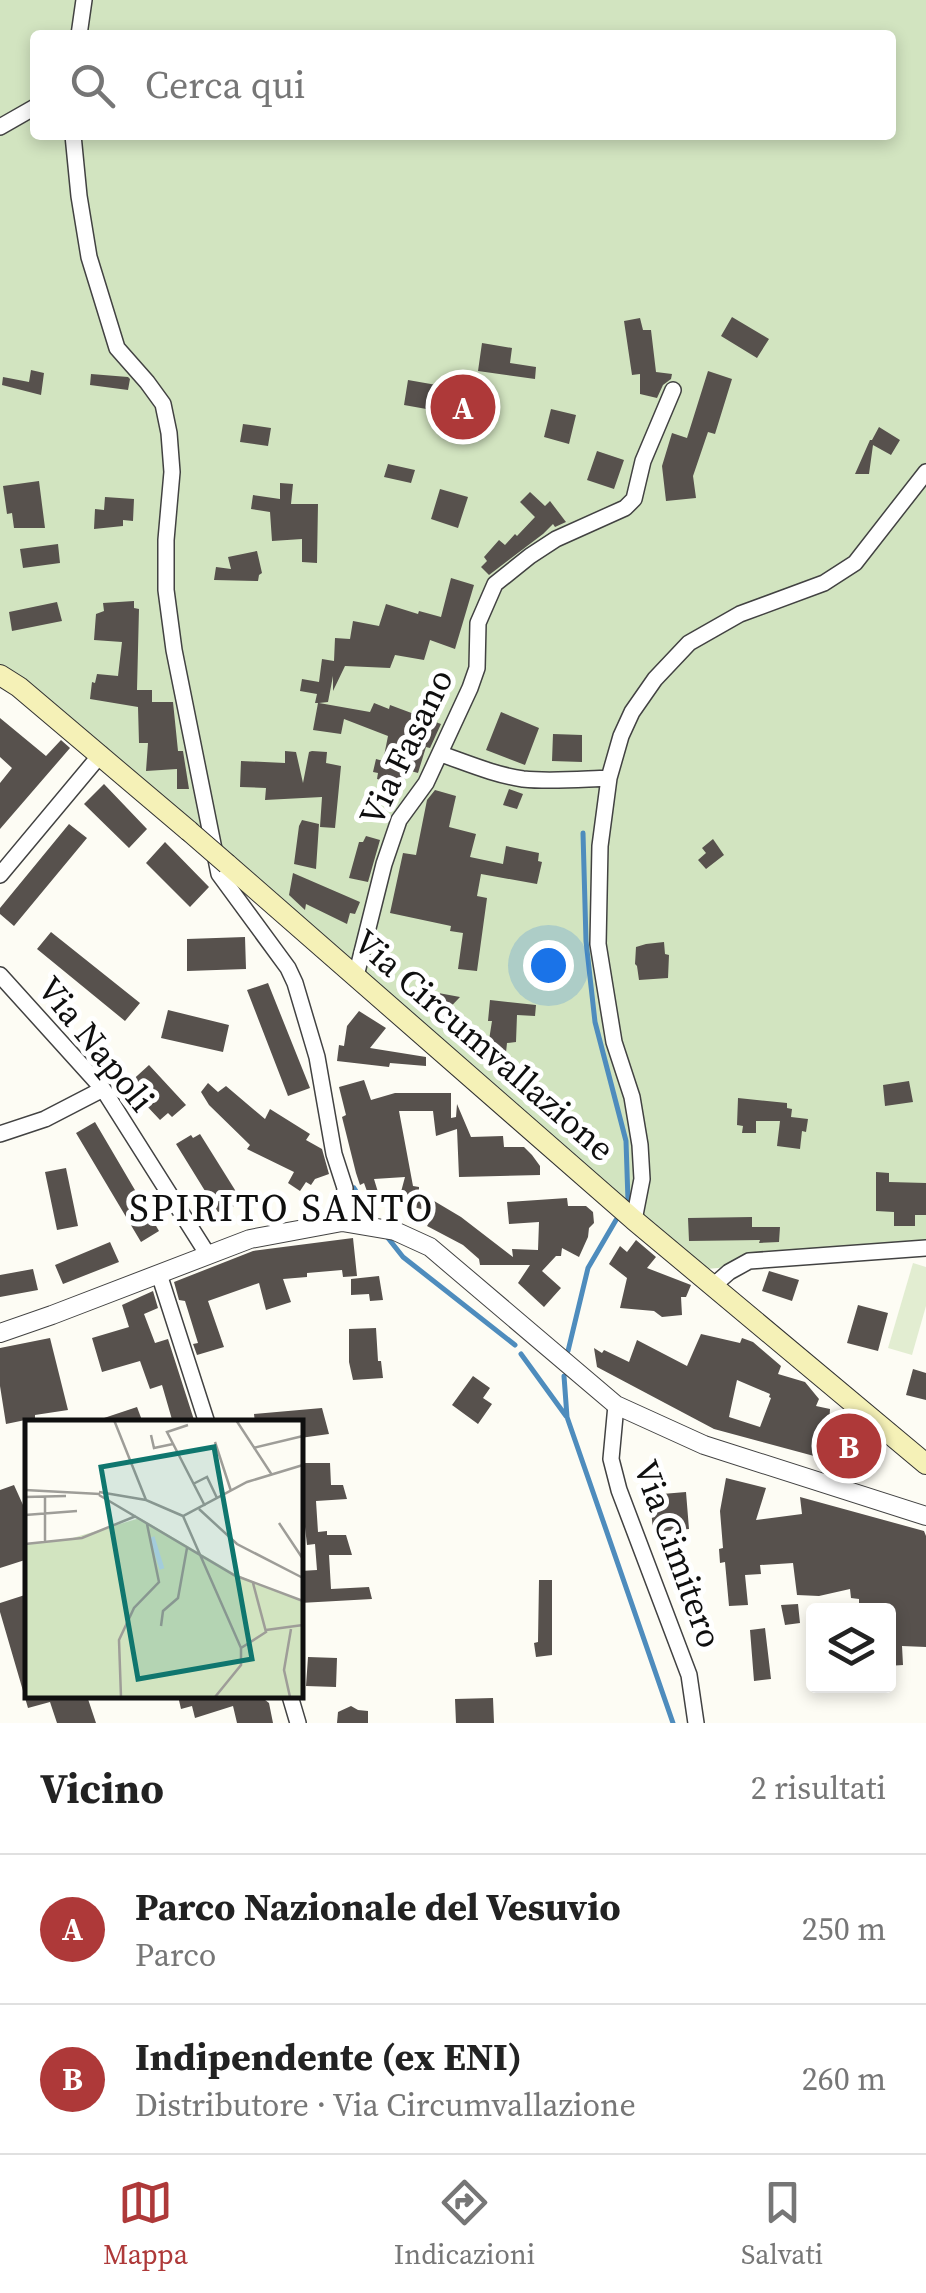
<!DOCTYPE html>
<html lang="it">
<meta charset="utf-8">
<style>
:root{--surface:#fff;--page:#f6f6f6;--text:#222;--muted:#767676;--line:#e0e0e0;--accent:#ae3939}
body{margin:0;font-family:"Source Serif 4",serif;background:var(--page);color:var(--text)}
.controls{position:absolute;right:30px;bottom:30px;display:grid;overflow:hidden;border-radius:10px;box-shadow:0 5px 15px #0003}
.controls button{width:90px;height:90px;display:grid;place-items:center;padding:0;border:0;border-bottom:2px solid var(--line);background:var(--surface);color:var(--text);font:50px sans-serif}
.you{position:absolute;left:548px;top:965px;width:35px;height:35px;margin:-25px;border:8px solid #fff;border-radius:50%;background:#1a73e8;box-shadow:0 0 0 15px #1a73e833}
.badge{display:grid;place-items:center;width:65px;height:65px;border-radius:50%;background:var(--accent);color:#fff;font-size:32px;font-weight:700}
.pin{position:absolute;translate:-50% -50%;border:5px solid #fff;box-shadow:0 2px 10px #0006}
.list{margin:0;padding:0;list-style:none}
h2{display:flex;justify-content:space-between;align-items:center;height:130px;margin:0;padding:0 40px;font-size:42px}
h2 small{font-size:32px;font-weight:400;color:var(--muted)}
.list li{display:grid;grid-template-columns:65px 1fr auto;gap:30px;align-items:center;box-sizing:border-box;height:150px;padding:0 40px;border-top:2px solid var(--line)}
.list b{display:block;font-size:38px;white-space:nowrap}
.list p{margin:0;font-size:32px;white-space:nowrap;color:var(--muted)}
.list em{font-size:32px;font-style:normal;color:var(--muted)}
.icon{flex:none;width:55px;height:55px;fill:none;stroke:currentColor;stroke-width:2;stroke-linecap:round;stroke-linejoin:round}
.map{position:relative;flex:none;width:926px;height:1723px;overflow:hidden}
.search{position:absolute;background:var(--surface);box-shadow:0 5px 15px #0003;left:30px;right:30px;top:30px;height:110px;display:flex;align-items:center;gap:25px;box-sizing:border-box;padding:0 35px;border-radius:10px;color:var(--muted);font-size:38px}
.sheet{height:430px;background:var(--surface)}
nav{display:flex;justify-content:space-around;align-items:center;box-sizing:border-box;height:140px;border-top:2px solid var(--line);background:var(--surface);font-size:28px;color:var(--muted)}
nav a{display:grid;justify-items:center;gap:5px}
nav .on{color:var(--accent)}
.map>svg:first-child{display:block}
.green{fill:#d2e4c0;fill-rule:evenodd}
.pitch{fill:#e2edd1}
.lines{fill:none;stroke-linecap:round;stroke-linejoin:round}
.stream{stroke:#4e8cbd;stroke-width:5}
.building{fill:#57514d;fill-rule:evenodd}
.minor-casing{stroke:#424242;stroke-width:18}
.tertiary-casing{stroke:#424242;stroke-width:20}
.secondary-casing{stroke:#313131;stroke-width:22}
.minor{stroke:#fff;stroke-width:15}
.tertiary{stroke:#fff;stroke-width:18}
.secondary{stroke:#f5f1b7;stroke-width:20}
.secondary-bridge-casing{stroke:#313131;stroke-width:22;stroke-linecap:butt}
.secondary-bridge{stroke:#f5f1b7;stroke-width:20}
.labels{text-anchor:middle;stroke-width:10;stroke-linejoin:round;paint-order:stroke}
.street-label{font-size:35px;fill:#0f0f0f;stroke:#fff}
.neighbourhood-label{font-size:38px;letter-spacing:2.5px;fill:#0f0f0f;stroke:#fff}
.inset-river{fill:none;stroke:#bedbef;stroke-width:5}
.inset-road{fill:none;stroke:#9e9d98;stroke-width:2.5}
.view{fill:#0f766e;fill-opacity:0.15;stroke:#0f766e;stroke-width:5}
.inset-edge{fill:none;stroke:#0f0f0f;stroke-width:5}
</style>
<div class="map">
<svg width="926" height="1723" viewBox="0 0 926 1723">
<rect width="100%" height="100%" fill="#fdfcf4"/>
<path class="green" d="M 0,0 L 926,0 L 926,1251 L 681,1271 L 0,678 ZM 35,35 L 891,35 L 891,135 L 35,135 Z"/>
<path class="pitch" d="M 913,1263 L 926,1267 L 926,1306 L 912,1355 L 888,1348 Z"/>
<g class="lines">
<path class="stream" d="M 583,833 L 586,941 L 595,1022 L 626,1141 L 628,1201
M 354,1188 L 370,1213
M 388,1238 L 403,1257 L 515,1345
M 568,1351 L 588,1268 L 616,1220
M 521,1354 L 566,1416
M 564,1376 L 567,1417 L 673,1723"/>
</g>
<path class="building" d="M 732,317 L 769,339 L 757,358 L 721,336 Z
M 640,318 L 643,330 L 651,330 L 656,372 L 672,374 L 671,379 L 663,385 L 657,398 L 640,394 L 640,374 L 632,375 L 624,321 Z
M 482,343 L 512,348 L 510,363 L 536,367 L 535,379 L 478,371 Z
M 31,370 L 44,373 L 41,395 L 2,385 L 3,377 L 29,382 Z
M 708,371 L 732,379 L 715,434 L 708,432 L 693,476 L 696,498 L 666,501 L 662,466 L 672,433 L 687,438 Z
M 91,374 L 128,377 L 130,379 L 128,390 L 90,385 Z
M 408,380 L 465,390 L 460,415 L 404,405 Z
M 551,409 L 576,415 L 569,444 L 544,437 Z
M 243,424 L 271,428 L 268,446 L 240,442 Z
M 879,427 L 900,440 L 891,455 L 873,445 L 869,474 L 855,474 L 870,440 L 872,440 Z
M 597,451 L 624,460 L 614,489 L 587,480 Z
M 388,464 L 415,470 L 411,483 L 384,477 Z
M 39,481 L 45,528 L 14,528 L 12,513 L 7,514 L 3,486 Z
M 280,483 L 293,484 L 291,504 L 318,504 L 317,563 L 302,562 L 302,539 L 272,541 L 270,512 L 251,509 L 253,495 L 280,499 Z
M 440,489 L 468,497 L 458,528 L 431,519 Z
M 530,492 L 545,506 L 550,501 L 566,522 L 555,527 L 553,524 L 543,534 L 489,575 L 481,567 L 487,561 L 484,557 L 499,540 L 505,545 L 515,534 L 517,536 L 535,517 L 520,502 Z
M 105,497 L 134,499 L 133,521 L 123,520 L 123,526 L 94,529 L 95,509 L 104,510 Z
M 58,544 L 60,563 L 23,568 L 20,549 Z
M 257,551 L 262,573 L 259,575 L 258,581 L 214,580 L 216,567 L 231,569 L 228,557 Z
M 451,578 L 474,585 L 455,649 L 430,640 L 424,660 L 395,655 L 390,668 L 345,666 L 333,691 L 333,676 L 328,702 L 319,703 L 370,712 L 374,703 L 389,709 L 390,705 L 441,724 L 430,748 L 426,747 L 418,773 L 404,769 L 400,784 L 377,779 L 378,773 L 373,772 L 376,759 L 383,761 L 388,736 L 344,719 L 341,734 L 313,730 L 318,703 L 315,703 L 317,694 L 300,691 L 302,679 L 319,682 L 322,659 L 334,661 L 335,638 L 350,639 L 353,621 L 379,626 L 386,604 L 418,614 L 419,611 L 441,617 Z
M 134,601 L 134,608 L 139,609 L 137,690 L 152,690 L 152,702 L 173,702 L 178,751 L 183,751 L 189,789 L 177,789 L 177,769 L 146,771 L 148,743 L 139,743 L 138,707 L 90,699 L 92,682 L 95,683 L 97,674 L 118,676 L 122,642 L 94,640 L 96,614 L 104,611 L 103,603 Z
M 57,602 L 62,621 L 12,631 L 9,612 Z
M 501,712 L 539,728 L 525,765 L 486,750 Z
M 0,718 L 46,756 L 61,740 L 70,748 L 0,829 L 0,783 L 12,768 L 0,757 Z
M 553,734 L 582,735 L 582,762 L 552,761 Z
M 285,751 L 296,752 L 303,783 L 309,752 L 312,751 L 327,752 L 326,763 L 341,766 L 335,828 L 320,827 L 322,797 L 265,800 L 266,788 L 240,787 L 241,761 L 285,763 Z
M 104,784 L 147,829 L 129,848 L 84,804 Z
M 509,789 L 523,794 L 517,809 L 503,805 Z
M 435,790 L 456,796 L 449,827 L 476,834 L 470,857 L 503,864 L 506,846 L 539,853 L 538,861 L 542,862 L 537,884 L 481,874 L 477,896 L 487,898 L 477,971 L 458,969 L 463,933 L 450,931 L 451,926 L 390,913 L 403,853 L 416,855 L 427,800 Z
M 302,820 L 319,824 L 316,869 L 294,864 L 299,826 Z
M 69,824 L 87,838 L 14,926 L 0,914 L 0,908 Z
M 366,836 L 380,840 L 368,882 L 349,878 L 359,842 L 363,842 Z
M 713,839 L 724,855 L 706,869 L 698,860 L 706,853 L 702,848 Z
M 165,842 L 209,887 L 190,907 L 146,863 Z
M 293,873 L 360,902 L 355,914 L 350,913 L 347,924 L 306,904 L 305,910 L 289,895 Z
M 51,932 L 140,1003 L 125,1021 L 37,949 Z
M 245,937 L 246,969 L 187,971 L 187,939 Z
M 664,942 L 665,954 L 669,955 L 668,978 L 639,980 L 637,966 L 635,964 L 636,947 L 646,944 Z
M 268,983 L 310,1088 L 288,1096 L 247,990 Z
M 433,992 L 460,997 L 439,1019 L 422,1005 Z
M 490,1000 L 536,1005 L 535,1016 L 517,1015 L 516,1042 L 507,1043 L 505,1062 L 486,1059 L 492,1021 L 488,1021 Z
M 168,1010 L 229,1025 L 223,1052 L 161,1038 Z
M 359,1011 L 386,1028 L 370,1048 L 426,1057 L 426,1066 L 390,1063 L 389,1067 L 337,1061 L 339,1045 L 344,1046 L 347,1026 Z
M 149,1065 L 186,1105 L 172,1117 L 168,1113 L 160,1120 L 127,1085 Z
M 364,1080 L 371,1100 L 395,1093 L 451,1093 L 451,1118 L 456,1117 L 457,1104 L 471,1137 L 503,1136 L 504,1147 L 524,1147 L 532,1155 L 540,1166 L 540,1175 L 459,1177 L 457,1129 L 436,1136 L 433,1111 L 399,1111 L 413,1186 L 419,1187 L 419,1192 L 461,1217 L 513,1257 L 512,1249 L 538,1250 L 539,1222 L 509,1224 L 507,1202 L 567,1198 L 568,1206 L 586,1206 L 593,1212 L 594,1223 L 589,1228 L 588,1237 L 579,1257 L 562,1248 L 561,1256 L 556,1256 L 542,1271 L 561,1288 L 544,1307 L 518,1283 L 530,1265 L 480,1265 L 479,1259 L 463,1245 L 427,1226 L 430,1221 L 425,1210 L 398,1203 L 405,1177 L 374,1179 L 381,1202 L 372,1205 L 364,1183 L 360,1185 L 356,1173 L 342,1117 L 346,1115 L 339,1087 Z
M 909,1081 L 913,1102 L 885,1106 L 883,1085 Z
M 208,1083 L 218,1092 L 226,1086 L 265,1119 L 270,1109 L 310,1134 L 306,1140 L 322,1149 L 329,1174 L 315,1179 L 311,1185 L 306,1182 L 300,1191 L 288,1183 L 294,1172 L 247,1149 L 250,1145 L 209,1105 L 201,1092 Z
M 738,1098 L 787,1103 L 787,1108 L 792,1109 L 791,1117 L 808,1119 L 806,1132 L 802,1131 L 800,1149 L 777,1146 L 780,1121 L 756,1121 L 756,1133 L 742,1133 L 743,1126 L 737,1125 Z
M 95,1122 L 159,1231 L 141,1242 L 76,1133 Z
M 200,1134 L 240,1198 L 232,1203 L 234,1206 L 218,1212 L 176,1144 L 191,1135 L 193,1138 Z
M 66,1168 L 78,1226 L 57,1230 L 45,1172 Z
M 876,1172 L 889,1173 L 889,1182 L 926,1183 L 926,1215 L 915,1215 L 915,1226 L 894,1226 L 894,1212 L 876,1211 Z
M 752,1217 L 752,1227 L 780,1227 L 779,1242 L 759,1243 L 760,1240 L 689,1241 L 688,1218 Z
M 353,1238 L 357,1276 L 343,1277 L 342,1270 L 307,1273 L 307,1277 L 283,1279 L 291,1302 L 266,1310 L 259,1283 L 208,1301 L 224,1347 L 197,1355 L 193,1344 L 198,1343 L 185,1301 L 179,1300 L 174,1282 L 253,1251 Z
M 636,1240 L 656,1257 L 647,1268 L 691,1285 L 686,1297 L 681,1297 L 682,1315 L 662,1317 L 654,1311 L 620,1308 L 627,1278 L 609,1264 L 620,1246 L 627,1252 Z
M 110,1242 L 119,1262 L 63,1284 L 55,1265 Z
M 33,1269 L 38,1290 L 0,1297 L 0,1275 Z
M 769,1271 L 799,1280 L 792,1301 L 762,1291 Z
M 379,1276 L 383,1300 L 370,1301 L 369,1294 L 351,1295 L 351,1279 Z
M 153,1291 L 158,1308 L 144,1314 L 155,1343 L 168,1339 L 195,1423 L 173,1423 L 162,1385 L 150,1389 L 140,1361 L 102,1372 L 92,1338 L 129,1327 L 122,1305 Z
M 858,1305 L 888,1313 L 878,1351 L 847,1343 Z
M 376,1328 L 378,1361 L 381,1361 L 383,1378 L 353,1380 L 349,1362 L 349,1329 Z
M 701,1334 L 740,1343 L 742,1338 L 753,1342 L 781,1366 L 778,1374 L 805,1382 L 819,1399 L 816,1406 L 830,1409 L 829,1424 L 860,1434 L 850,1468 L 829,1462 L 835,1442 L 814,1456 L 714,1429 L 597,1367 L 594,1348 L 602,1353 L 604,1350 L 629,1362 L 637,1340 L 687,1366 ZM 737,1380 L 770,1394 L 769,1397 L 771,1398 L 760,1427 L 729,1417 Z
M 50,1338 L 68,1410 L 35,1415 L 35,1418 L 6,1424 L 0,1386 L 0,1348 Z
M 913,1369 L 926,1373 L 926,1400 L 906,1395 Z
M 473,1376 L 490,1388 L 483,1398 L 492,1404 L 478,1424 L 452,1405 Z
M 137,1407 L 143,1423 L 95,1423 L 95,1421 Z
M 322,1408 L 329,1434 L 300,1438 L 300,1423 L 255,1423 L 254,1414 Z
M 300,1463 L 330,1463 L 331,1485 L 343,1485 L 347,1499 L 316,1501 L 318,1532 L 327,1531 L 327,1535 L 346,1535 L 352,1555 L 329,1555 L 331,1589 L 369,1587 L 372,1599 L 300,1603 L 300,1571 L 317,1570 L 315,1544 L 307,1545 L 305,1527 L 300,1527 Z
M 726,1478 L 766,1488 L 756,1520 L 802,1514 L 800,1497 L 924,1531 L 926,1536 L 926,1647 L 902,1646 L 903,1665 L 888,1666 L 888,1610 L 859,1610 L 859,1599 L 851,1598 L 850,1589 L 819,1596 L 797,1595 L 793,1563 L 760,1565 L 761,1574 L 745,1575 L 748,1605 L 729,1606 L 725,1562 L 720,1563 L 719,1549 L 723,1548 L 720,1511 Z
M 14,1485 L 28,1516 L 28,1559 L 0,1568 L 0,1490 Z
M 686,1492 L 689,1529 L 653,1532 L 650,1495 Z
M 539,1580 L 552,1580 L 552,1655 L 536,1657 L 534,1643 L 538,1642 Z
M 28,1594 L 28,1696 L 87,1696 L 96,1723 L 57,1723 L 50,1702 L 28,1708 L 0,1612 L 0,1603 Z
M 798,1604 L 800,1623 L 785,1625 L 781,1605 Z
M 765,1628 L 771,1679 L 754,1681 L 750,1630 Z
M 308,1657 L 337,1658 L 336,1687 L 306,1686 Z
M 178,1696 L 260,1696 L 269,1703 L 273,1723 L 237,1723 L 233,1706 L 195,1718 L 192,1706 L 181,1709 Z
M 493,1698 L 494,1723 L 456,1723 L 455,1699 Z
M 351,1706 L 358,1710 L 368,1711 L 368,1723 L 337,1723 L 338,1712 Z"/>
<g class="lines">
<g class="minor-casing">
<path id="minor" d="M 79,35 L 84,0
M 0,127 L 35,107
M 73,135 L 79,196 L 89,257 L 117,348 L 147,382 L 163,404 L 169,433 L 172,472 L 166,540 L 166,590 L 174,650 L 219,874 L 288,968 L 295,983 L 317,1057 L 334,1154 L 345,1188 L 342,1222
M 441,754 C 467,763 495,775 523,779 C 551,782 581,779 609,778
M 0,875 L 101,754
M 0,975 L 103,1089 L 208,1255
M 356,976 L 384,864 L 399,820 L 426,783 L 470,688 L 477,668 L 478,623 L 495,584 L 530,556 L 556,539 L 625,508 L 634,499 L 643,461 L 673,390
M 0,1134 L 45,1119 L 103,1089
M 634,1220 L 642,1179 L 640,1145 L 632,1097 L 614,1042 L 598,944 L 600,846 L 609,778 L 621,736 L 632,712 L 655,679 L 689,643 L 740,614 L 824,583 L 855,563 L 926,472
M 159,1274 L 207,1423
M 713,1286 L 729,1272 L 749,1261 L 926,1248
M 616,1405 L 611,1459 L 619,1490 L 689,1675 L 696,1723
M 290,1696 L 298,1723"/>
</g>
<g class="tertiary-casing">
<path id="tertiary" d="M 0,1333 L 52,1315 L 250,1239 L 342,1222 L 395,1231 L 430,1247 L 616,1405 L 704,1445 L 926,1516"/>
</g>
<g class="secondary-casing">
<path id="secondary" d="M 0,675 L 19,687 L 189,831
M 227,864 L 634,1220 L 926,1464"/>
</g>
<use href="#minor" class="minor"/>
<use href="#tertiary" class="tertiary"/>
<use href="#secondary" class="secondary"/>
<g class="secondary-bridge-casing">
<path id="secondary-bridge" d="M 189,831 L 227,864"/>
</g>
<use href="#secondary-bridge" class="secondary-bridge"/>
</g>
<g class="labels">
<g class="street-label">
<text transform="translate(406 747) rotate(-64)" y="12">Via Fasano</text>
<text transform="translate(96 1044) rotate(51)" y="12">Via Napoli</text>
<text transform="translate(484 1045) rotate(41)" y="12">Via Circumvallazione</text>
<text transform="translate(678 1554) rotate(70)" y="12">Via Cimitero</text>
</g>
<g class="neighbourhood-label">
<text x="282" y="1221">SPIRITO SANTO</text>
</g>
</g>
<g transform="translate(25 1420)">
<rect width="278" height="278" fill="#fdfcf4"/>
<path d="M 115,98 L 212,155 L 277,181 L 277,277 L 0,277 L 0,124 L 41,120 Z" fill="#d2e4c0"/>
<path class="inset-river" d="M 127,117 L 137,149"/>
<path class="inset-road" d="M 89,0 L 121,80M 211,0 L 247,55M 163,5 L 142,12 L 180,86M 126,15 L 129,28 L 148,24M 190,22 L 206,71M 228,28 L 278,16M 168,64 L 182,57 L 192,78M 0,70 L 75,74M 74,72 L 121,80 L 158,96 L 222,62 L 278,45M 74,75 L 209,155 L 278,181M 20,76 L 20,121M 0,77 L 41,76M 174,89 L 212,124 L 278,158M 0,95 L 52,91M 158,96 L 216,228 L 241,212 L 228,163M 254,103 L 278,139M 0,124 L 57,118 L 111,96M 136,206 L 138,191 L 153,178 L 162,128M 241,210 L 278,205M 96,277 L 94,220 L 109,188 L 134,162 L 122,104M 190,277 L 216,245 L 216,228M 265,277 L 259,250 L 266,209"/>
<path class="view" d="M 189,27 L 227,239 L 113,259 L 76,47 Z"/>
<rect width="278" height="278" class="inset-edge"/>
</g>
</svg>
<div class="controls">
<button><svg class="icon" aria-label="layers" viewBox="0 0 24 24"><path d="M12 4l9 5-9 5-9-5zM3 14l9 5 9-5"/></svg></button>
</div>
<div class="you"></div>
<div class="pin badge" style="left:463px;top:407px">A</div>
<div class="pin badge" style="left:849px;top:1446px">B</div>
<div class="search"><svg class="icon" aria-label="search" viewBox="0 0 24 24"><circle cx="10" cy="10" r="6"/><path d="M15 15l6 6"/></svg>Cerca qui</div>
</div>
<section class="sheet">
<h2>Vicino<small>2 risultati</small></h2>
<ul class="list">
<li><span class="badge">A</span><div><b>Parco Nazionale del Vesuvio</b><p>Parco</p></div><em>250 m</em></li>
<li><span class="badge">B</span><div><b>Indipendente (ex ENI)</b><p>Distributore · Via Circumvallazione</p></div><em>260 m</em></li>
</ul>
</section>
<nav>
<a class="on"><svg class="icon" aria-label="map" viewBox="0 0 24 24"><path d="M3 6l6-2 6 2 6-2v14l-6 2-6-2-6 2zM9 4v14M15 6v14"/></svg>Mappa</a>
<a><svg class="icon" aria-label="directions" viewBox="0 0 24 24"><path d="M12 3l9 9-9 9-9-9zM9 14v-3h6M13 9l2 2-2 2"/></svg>Indicazioni</a>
<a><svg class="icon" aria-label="saved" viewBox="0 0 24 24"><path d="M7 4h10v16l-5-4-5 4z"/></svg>Salvati</a>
</nav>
